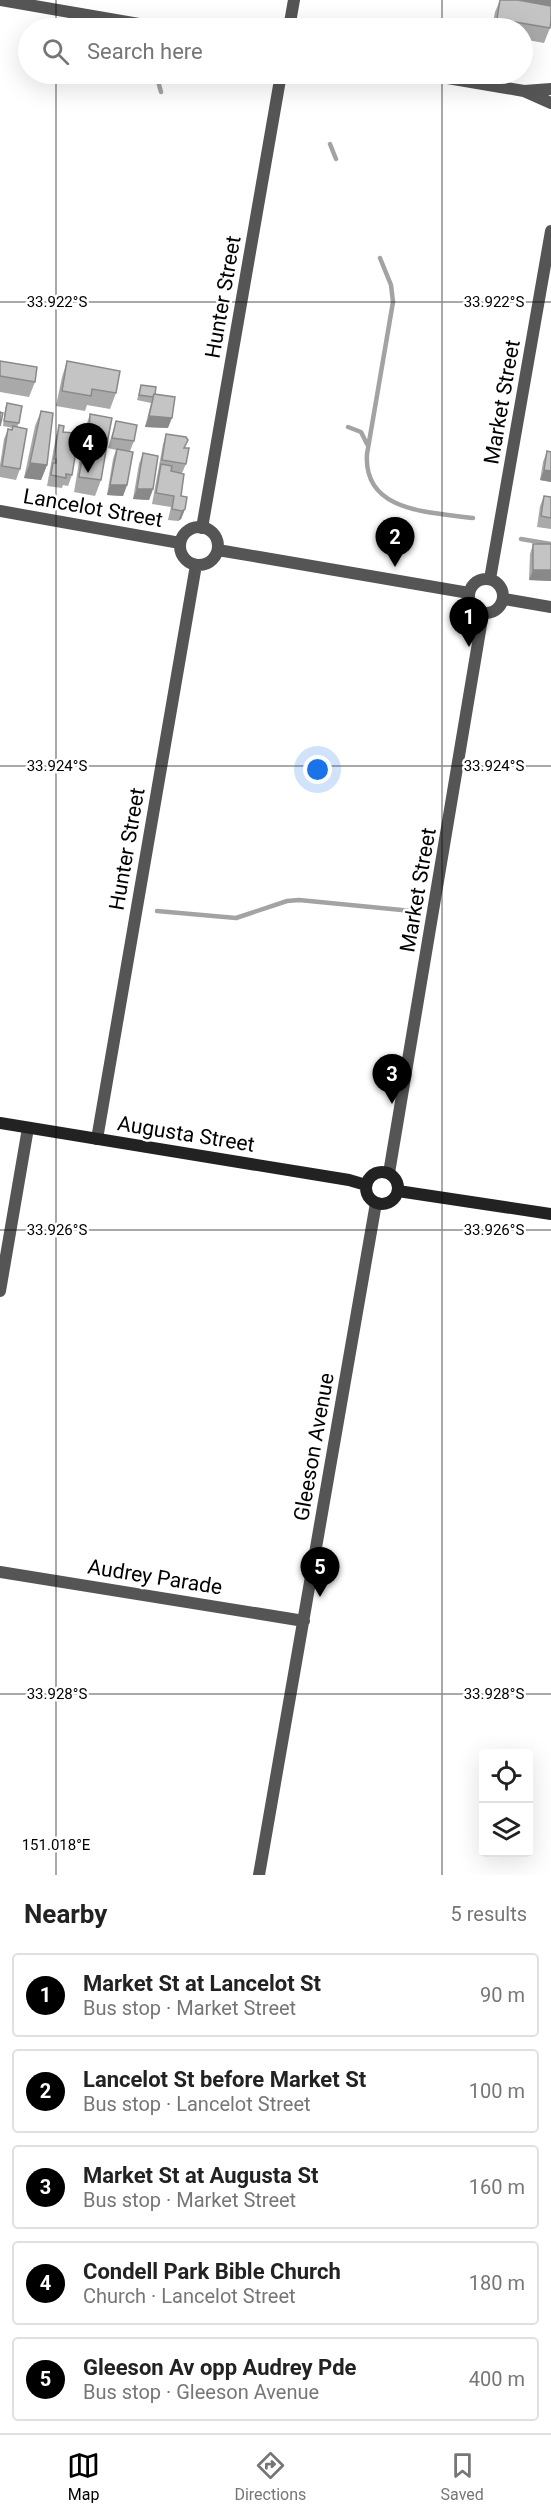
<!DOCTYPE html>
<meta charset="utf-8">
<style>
:root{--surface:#fff;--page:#f2f2f2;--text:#222;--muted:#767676;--line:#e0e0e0;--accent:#000}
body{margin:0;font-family:Roboto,sans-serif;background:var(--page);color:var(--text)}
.controls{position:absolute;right:18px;bottom:18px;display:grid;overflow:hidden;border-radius:6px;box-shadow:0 6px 24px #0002}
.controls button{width:54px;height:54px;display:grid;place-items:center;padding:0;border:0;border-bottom:2px solid var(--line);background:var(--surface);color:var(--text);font:30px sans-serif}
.you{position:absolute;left:318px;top:770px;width:21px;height:21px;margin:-15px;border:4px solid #fff;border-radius:50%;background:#1a73e8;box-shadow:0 0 0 9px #1a73e833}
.badge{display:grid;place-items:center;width:39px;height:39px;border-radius:50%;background:var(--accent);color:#fff;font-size:20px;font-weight:700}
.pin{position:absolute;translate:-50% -50px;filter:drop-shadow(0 2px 3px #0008)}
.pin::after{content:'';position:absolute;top:32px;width:21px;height:18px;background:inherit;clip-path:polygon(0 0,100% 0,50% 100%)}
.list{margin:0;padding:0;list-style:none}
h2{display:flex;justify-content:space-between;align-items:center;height:78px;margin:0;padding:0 24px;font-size:26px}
h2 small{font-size:20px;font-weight:400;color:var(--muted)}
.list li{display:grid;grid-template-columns:39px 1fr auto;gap:18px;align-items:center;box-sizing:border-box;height:84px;margin:0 12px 12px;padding:0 12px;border:2px solid var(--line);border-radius:6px}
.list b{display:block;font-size:22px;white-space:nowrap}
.list p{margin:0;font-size:20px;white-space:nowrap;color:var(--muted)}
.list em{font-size:20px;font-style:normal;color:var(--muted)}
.icon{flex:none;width:33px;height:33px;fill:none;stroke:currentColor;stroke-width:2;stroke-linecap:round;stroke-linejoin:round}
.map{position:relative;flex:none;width:551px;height:1875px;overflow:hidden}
.search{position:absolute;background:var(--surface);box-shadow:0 6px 24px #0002;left:18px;right:18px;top:18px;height:66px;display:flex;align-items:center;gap:15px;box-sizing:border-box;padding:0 21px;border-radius:33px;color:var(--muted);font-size:22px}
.sheet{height:558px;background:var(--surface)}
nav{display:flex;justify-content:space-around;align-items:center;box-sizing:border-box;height:84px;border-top:2px solid var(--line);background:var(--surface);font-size:16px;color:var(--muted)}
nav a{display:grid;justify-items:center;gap:3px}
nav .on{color:var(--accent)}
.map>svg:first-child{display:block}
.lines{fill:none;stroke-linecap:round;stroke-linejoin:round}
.stream{stroke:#a3a3a3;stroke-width:4.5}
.street{stroke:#555;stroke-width:12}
.secondary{stroke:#222;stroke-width:12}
.wall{fill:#a9a9a9}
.shaded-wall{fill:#898989}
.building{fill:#c4c4c4;stroke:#898989;stroke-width:1.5}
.ticks{fill:none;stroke:#000;stroke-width:1.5;stroke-opacity:0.45}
.labels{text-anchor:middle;stroke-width:5;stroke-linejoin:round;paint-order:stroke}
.street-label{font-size:21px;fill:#000;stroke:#fff}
.ticks-label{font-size:15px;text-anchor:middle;fill:#000;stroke:#fff;stroke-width:5;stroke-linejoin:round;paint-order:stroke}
</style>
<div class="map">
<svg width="551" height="1875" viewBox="0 0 551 1875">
<rect width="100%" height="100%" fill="#fff"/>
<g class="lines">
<path class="stream" d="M 156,74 L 161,92
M 330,144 L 336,159
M 380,258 L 391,285 L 393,302 L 367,454 C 363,513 431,512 473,518
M 348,427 L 361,432 L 367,444
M 521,539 L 551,544
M 157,911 L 236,918 L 287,901 L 299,900 L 412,911"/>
<path class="street" d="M 0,0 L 162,28
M 289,28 L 294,0
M 424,74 L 524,91 L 551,89
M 524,91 L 551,103
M 0,511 L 180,543
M180 546a19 19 0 1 1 38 0a19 19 0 1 1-38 0Z
M 202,528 L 281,74
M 218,550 L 469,593
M469 596a17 17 0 1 1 34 0a17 17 0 1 1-34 0Z
M 490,579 L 551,231
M 504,599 L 551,607
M 97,1139 L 196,565
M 389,1173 L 483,613
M 0,1291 L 28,1128
M 0,1572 L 304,1621
M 259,1875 L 376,1203"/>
<path class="secondary" d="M 0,1123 L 349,1180 L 366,1185
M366 1188a16 16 0 1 1 32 0a16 16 0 1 1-32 0Z
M 398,1191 L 551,1214"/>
</g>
<path class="wall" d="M 500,0 L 551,0 L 550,28 L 544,43 L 522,39 L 522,28 L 492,28 L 495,12 Z
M 0,361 L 35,382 L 29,397 L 0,392 Z
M 67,361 L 116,393 L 110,409 L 87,405 L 85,411 L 56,406 L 62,377 Z
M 141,385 L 155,394 L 168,428 L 145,427 L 151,403 L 137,400 Z
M 7,403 L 19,423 L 17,427 L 20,469 L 16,480 L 0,477 L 0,465 L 4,439 L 8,429 L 12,430 L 13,428 L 3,426 L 5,409 Z
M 41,411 L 47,465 L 41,480 L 24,478 L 35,426 Z
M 90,414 L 112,418 L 101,480 L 95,496 L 74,492 L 81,451 L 84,443 L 85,429 Z
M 116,421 L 134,441 L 130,451 L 127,485 L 123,496 L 107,495 L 113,459 L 116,450 L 108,448 Z
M 59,425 L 63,432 L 73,436 L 74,431 L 79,452 L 77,457 L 75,456 L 72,475 L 68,486 L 63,485 L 62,488 L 47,486 L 56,436 Z
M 166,434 L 185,448 L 186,464 L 182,473 L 181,496 L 185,509 L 181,519 L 178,521 L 168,520 L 171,507 L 152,504 L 163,444 Z
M 547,451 L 551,452 L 551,482 L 540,480 L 543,462 Z
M 143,453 L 153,489 L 149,500 L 133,499 L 139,464 Z
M 544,496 L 551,497 L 551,529 L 537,527 L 540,506 Z
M 533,544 L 551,581 L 529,580 L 530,554 Z"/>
<path class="shaded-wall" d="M 514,0 L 551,0 L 551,16 Z
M 149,416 L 172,418 L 168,428 L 145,427 Z
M 30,463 L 47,465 L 41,480 L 24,478 Z
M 544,470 L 551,471 L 551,482 L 540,480 Z
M 110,485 L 127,485 L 123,496 L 107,495 Z
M 137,489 L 153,489 L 149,500 L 133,499 Z
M 185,509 L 181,519 L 178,521 L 182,511 Z
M 533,570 L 551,570 L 551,581 L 529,580 Z"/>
<path class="building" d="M 500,0 L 518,0 L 551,6 L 551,20 L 550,28 L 497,19 Z
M 0,361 L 37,367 L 35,382 L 0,376 Z
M 67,361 L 120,371 L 116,393 L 92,389 L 91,396 L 62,391 Z
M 141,385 L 156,387 L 155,394 L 154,394 L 153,397 L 139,395 Z
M 154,394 L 175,397 L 172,418 L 149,416 Z
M 7,403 L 22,406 L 19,423 L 4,421 Z
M 41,411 L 53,413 L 47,465 L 30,463 Z
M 0,412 L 3,413 L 0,426 Z
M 90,414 L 112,418 L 108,438 L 89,434 Z
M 116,421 L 137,425 L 134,441 L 112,438 Z
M 59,425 L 64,426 L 63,432 L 73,433 L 70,450 L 76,451 L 72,475 L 66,474 L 66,478 L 51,475 L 53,463 L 56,463 L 56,459 L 54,459 Z
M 13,426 L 27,429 L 20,469 L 2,466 L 8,429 L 12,430 Z
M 74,431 L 82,432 L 79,452 L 71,450 Z
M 166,434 L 186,437 L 188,440 L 184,448 L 189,448 L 186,464 L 162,460 Z
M 86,435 L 108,439 L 101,480 L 79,477 Z
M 117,449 L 133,452 L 127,485 L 110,485 Z
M 547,451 L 551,452 L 551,471 L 544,470 Z
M 143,453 L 158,456 L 153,489 L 137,489 Z
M 161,464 L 172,466 L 171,471 L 184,474 L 181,496 L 187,497 L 185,509 L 182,511 L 172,509 L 174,496 L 156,493 Z
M 544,496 L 551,497 L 551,518 L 541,516 Z
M 533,544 L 551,544 L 551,570 L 533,570 Z"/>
<path class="ticks" d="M 56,0 L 56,28M 442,0 L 442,28M 56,74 L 56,1875M 442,74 L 442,1875M 0,302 L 551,302M 0,766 L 551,766M 0,1230 L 551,1230M 0,1694 L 551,1694"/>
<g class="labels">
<g class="street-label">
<text transform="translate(223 297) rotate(-80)" y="7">Hunter Street</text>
<text transform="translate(502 402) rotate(-80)" y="7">Market Street</text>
<text transform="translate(93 508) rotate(10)" y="7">Lancelot Street</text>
<text transform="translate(127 849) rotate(-80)" y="7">Hunter Street</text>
<text transform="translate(418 890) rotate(-80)" y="7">Market Street</text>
<text transform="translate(186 1134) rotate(9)" y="7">Augusta Street</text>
<text transform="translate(314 1447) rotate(-80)" y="7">Gleeson Avenue</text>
<text transform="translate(155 1577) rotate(9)" y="7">Audrey Parade</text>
</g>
</g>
<g class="ticks-label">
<text x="57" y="307">33.922°S</text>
<text x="494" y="307">33.922°S</text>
<text x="57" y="771">33.924°S</text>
<text x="494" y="771">33.924°S</text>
<text x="57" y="1235">33.926°S</text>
<text x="494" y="1235">33.926°S</text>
<text x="57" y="1699">33.928°S</text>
<text x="494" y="1699">33.928°S</text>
<text x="56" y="1850">151.018°E</text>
</g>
</svg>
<div class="controls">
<button><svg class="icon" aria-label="locate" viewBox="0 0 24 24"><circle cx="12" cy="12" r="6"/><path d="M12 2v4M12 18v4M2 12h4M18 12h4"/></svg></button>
<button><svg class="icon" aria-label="layers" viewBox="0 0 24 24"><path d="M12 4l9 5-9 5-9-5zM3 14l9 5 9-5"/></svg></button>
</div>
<div class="you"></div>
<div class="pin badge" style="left:469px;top:647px">1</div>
<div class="pin badge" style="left:395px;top:567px">2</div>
<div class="pin badge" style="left:392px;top:1104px">3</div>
<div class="pin badge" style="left:88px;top:473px">4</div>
<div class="pin badge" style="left:320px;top:1597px">5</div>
<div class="search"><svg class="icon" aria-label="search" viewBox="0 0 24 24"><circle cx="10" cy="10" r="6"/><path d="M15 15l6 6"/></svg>Search here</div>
</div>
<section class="sheet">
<h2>Nearby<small>5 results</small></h2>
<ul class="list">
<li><span class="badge">1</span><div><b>Market St at Lancelot St</b><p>Bus stop · Market Street</p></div><em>90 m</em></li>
<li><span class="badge">2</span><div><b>Lancelot St before Market St</b><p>Bus stop · Lancelot Street</p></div><em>100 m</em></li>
<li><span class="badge">3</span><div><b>Market St at Augusta St</b><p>Bus stop · Market Street</p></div><em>160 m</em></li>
<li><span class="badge">4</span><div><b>Condell Park Bible Church</b><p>Church · Lancelot Street</p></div><em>180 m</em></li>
<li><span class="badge">5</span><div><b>Gleeson Av opp Audrey Pde</b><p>Bus stop · Gleeson Avenue</p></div><em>400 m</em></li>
</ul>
</section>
<nav>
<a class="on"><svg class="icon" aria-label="map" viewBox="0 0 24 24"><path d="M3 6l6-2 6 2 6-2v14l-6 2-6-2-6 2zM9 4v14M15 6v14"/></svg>Map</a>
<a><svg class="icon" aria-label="directions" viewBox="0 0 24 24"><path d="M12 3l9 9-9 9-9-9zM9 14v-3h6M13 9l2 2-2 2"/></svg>Directions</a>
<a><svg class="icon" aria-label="saved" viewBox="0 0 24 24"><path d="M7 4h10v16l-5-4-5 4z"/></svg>Saved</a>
</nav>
